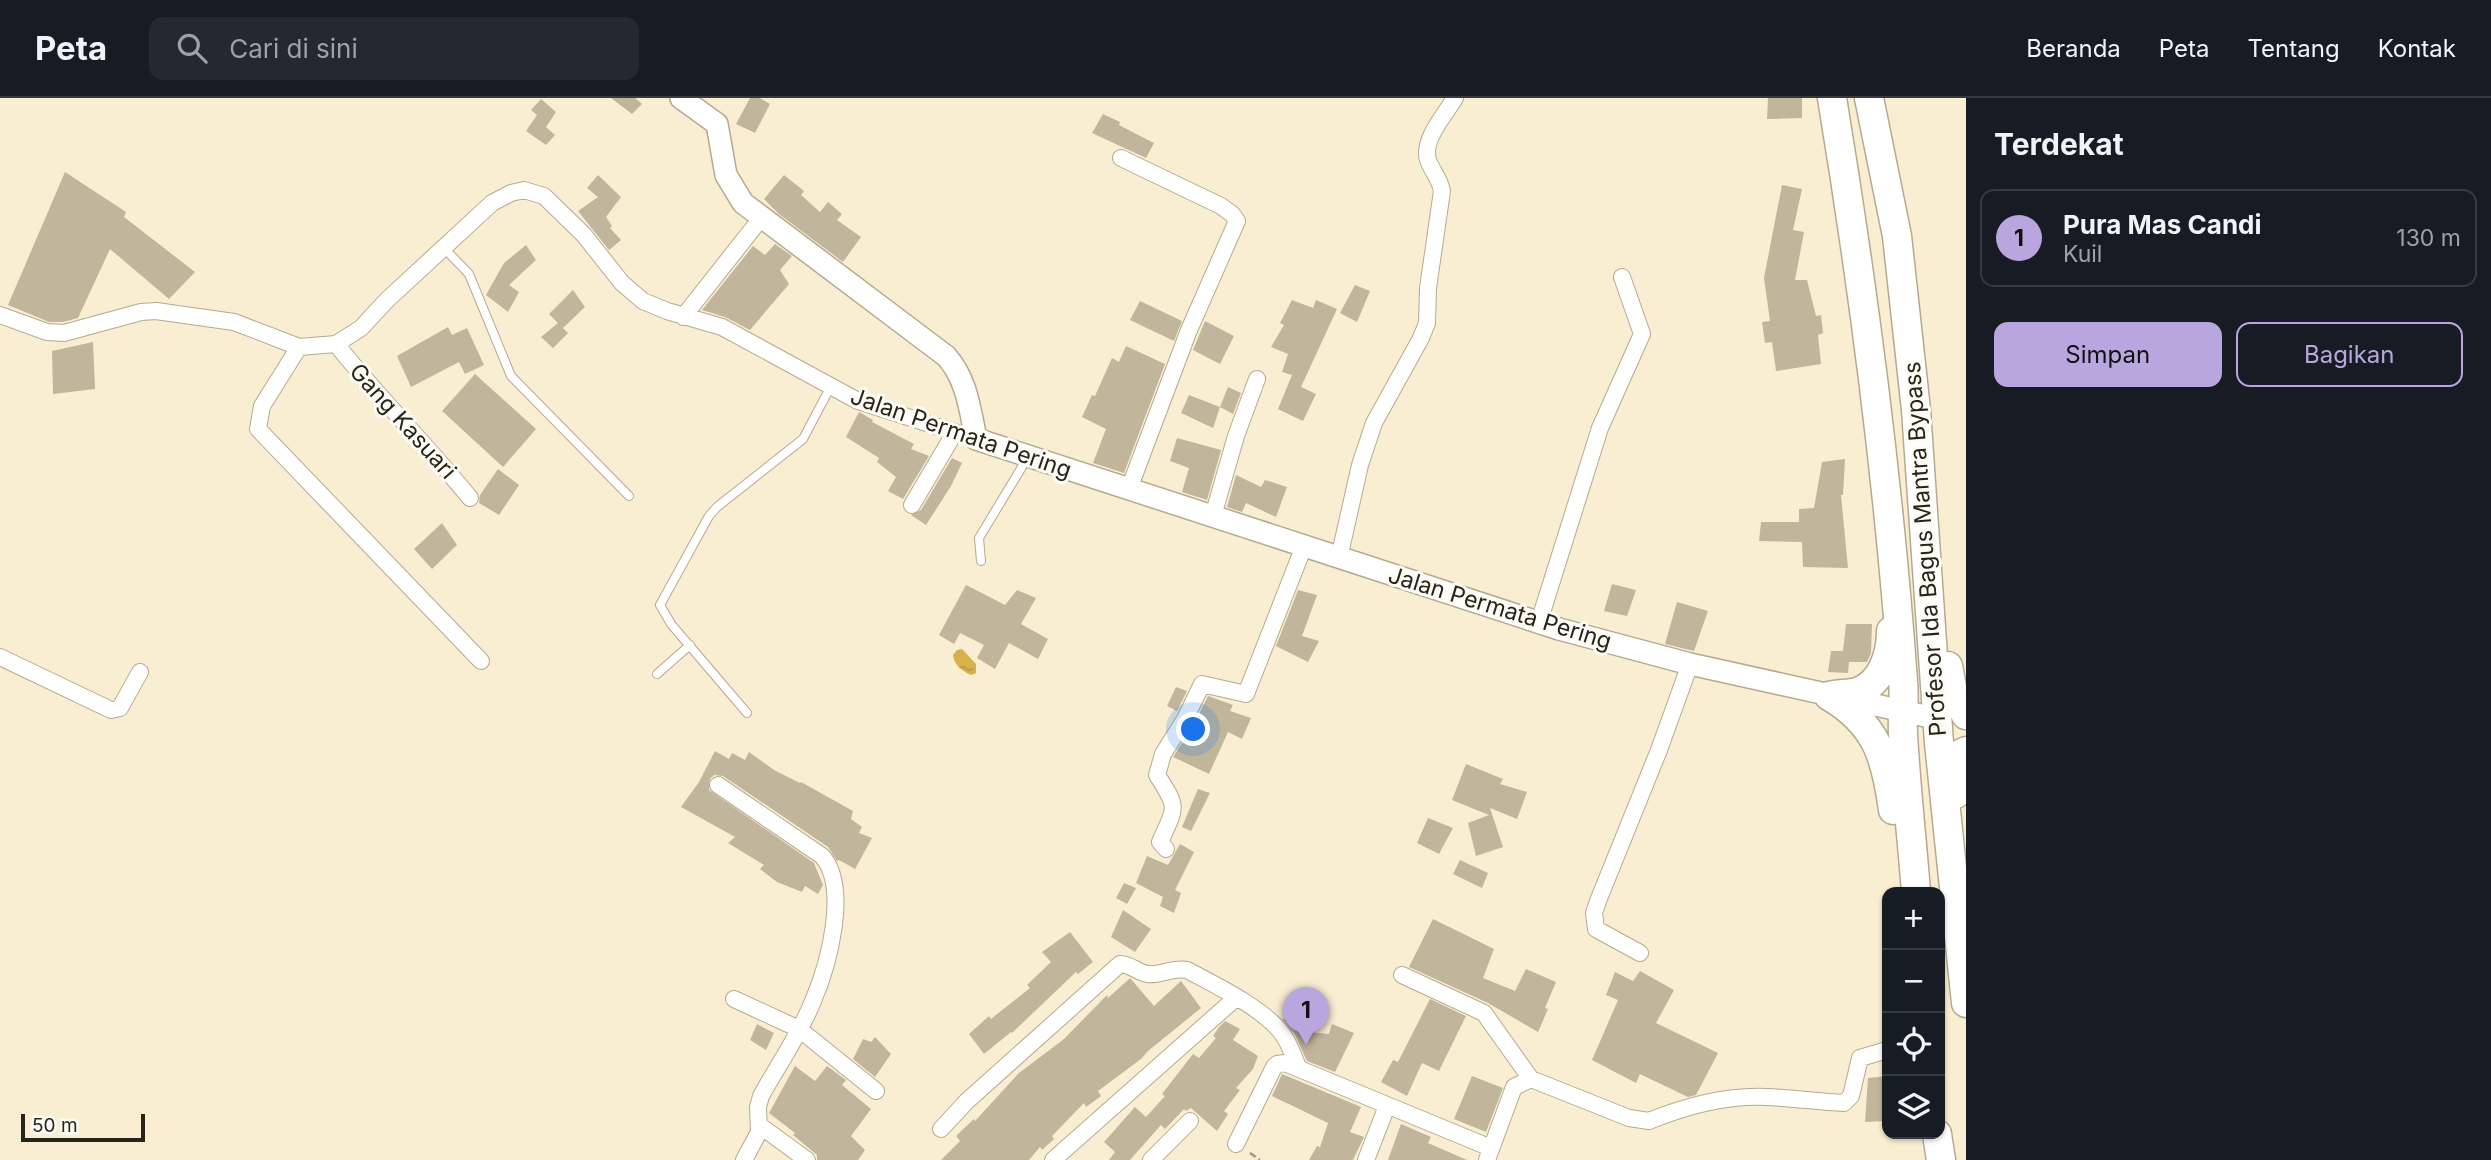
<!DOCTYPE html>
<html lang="id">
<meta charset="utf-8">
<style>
:root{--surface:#171b24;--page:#242831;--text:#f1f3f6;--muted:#9ea1a6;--line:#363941;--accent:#baa6de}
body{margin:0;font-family:Inter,sans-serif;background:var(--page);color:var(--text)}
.controls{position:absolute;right:21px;bottom:21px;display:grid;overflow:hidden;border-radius:14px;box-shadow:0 2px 5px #0004}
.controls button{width:63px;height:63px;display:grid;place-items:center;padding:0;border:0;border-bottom:2px solid var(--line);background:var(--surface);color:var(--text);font:35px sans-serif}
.scale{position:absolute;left:21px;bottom:18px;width:124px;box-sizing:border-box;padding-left:7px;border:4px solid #28241a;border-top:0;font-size:19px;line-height:24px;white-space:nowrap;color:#28241a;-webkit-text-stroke:5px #fefcf6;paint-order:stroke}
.you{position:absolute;left:1194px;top:632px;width:24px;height:24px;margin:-18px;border:5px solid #fff;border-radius:50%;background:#1a73e8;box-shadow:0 0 0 10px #1a73e833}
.badge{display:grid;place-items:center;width:46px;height:46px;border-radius:50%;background:var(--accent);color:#111;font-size:23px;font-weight:700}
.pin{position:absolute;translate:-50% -58px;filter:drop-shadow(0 2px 4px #0008)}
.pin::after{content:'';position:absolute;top:37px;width:24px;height:21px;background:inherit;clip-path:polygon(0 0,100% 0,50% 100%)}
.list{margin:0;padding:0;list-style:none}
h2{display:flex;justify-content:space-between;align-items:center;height:91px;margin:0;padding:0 28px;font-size:30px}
h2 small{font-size:23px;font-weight:400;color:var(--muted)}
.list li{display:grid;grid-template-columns:46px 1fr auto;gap:21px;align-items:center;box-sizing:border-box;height:98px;margin:0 14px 14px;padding:0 14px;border:2px solid var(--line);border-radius:14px}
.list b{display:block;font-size:26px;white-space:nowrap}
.list p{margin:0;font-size:23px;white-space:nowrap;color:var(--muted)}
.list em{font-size:23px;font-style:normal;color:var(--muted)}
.actions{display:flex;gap:14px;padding:21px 28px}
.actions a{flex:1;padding:16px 0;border:2px solid var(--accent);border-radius:14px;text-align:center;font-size:24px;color:var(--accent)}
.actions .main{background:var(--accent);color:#111}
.icon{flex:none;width:38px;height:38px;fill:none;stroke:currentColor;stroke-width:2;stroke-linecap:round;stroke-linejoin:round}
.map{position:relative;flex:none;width:1966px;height:1062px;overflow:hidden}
header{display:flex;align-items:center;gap:42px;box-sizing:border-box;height:98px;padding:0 35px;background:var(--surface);border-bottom:2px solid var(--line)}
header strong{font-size:33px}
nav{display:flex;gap:38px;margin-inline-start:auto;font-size:24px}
.search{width:490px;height:63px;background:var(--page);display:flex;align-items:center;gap:18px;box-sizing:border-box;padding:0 24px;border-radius:14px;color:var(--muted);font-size:26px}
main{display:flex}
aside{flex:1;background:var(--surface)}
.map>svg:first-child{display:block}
.water{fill:url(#water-ripples)}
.building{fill:#c1b69b}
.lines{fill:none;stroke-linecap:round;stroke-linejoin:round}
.service-casing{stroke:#b5aa90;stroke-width:10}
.minor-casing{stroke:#b5aa90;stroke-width:18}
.tertiary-casing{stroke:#b5aa90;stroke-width:24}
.trunk-casing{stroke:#b5aa90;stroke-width:31}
.path{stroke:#9f9783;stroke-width:2.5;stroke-dasharray:7 3.5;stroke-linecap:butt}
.service{stroke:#fff;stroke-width:8}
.minor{stroke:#fff;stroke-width:16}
.tertiary{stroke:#fff;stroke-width:21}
.trunk{stroke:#fff;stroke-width:28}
.labels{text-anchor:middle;stroke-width:6;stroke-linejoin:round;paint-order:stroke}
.street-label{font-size:23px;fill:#28241a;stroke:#fefcf6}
</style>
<header>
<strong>Peta</strong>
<div class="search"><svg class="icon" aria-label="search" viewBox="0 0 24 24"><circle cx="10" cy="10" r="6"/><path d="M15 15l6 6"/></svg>Cari di sini</div>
<nav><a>Beranda</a><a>Peta</a><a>Tentang</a><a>Kontak</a></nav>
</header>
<main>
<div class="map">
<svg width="1966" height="1062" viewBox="0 0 1966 1062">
<defs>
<pattern id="water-ripples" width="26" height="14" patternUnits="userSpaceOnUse" patternTransform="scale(1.75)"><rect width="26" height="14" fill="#d8b04c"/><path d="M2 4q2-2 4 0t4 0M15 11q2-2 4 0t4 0" fill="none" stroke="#b99742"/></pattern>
</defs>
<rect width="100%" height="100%" fill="#f9eed2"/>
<path class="water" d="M 962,551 L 976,566 L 976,575 L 971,577 C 962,573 954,567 953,557 L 957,552 Z"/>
<path class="building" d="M 611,0 L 635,0 L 642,6 L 632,16 Z
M 750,0 L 760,0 L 770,6 L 755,35 L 736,26 Z
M 1768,0 L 1802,0 L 1802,20 L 1767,21 Z
M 541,1 L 556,14 L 546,29 L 555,37 L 546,47 L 526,33 L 537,17 L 531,12 Z
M 1103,16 L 1120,24 L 1119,27 L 1154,45 L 1146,60 L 1092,35 Z
M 65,74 L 126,114 L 124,119 L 195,174 L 169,201 L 110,151 L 78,220 L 63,224 L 49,224 L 8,207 Z
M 598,77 L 621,99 L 606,119 L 612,128 L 610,130 L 621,142 L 609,152 L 578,113 L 598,99 L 587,90 Z
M 784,77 L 804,93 L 801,97 L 820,114 L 828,104 L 842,116 L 837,122 L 861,139 L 843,164 L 779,116 L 764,101 Z
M 1782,87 L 1802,91 L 1793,132 L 1804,134 L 1795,182 L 1807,182 L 1816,218 L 1821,217 L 1823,235 L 1818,237 L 1821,266 L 1776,273 L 1772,244 L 1765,245 L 1762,224 L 1770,223 L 1764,180 Z
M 775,146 L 792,158 L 780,172 L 789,186 L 750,232 L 725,219 L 702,212 L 753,148 L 765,157 Z
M 526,147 L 536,162 L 509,187 L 519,194 L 508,214 L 486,197 L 504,165 Z
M 1355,187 L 1370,193 L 1357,224 L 1340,215 Z
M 573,192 L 585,209 L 563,230 L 568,235 L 553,250 L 541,239 L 558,225 L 549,216 Z
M 1292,202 L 1313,210 L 1316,202 L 1337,211 L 1301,289 L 1316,296 L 1303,323 L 1278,311 L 1292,277 L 1282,274 L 1288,256 L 1271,249 L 1284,227 L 1280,225 Z
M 1140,203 L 1182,223 L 1174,243 L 1130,222 Z
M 1205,223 L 1234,238 L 1220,266 L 1193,252 Z
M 448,229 L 452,237 L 467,230 L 484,267 L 465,276 L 459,264 L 411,289 L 397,258 Z
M 93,244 L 95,291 L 53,296 L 52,253 Z
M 1126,248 L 1165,266 L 1124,375 L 1093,365 L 1106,331 L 1082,319 L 1092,297 L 1095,298 L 1112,260 L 1119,264 Z
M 475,276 L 536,331 L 503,369 L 442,313 Z
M 1228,289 L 1241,295 L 1233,316 L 1220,309 Z
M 1189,297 L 1220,309 L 1213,330 L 1181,315 Z
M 859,314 L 873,322 L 872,324 L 914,346 L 911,351 L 929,358 L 903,401 L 888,393 L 896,379 L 877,364 L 879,360 L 846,339 Z
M 1177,340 L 1221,352 L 1207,402 L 1182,394 L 1189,370 L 1170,363 Z
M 952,360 L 962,365 L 951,388 L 926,427 L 911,417 L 921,412 Z
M 1845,361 L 1843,397 L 1841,397 L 1848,470 L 1803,469 L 1802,444 L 1759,443 L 1761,424 L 1799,424 L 1799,411 L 1814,410 L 1822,364 Z
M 498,371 L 519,387 L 499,417 L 479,405 L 480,397 Z
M 1236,377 L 1261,389 L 1265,382 L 1287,389 L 1276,419 L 1246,405 L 1242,414 L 1227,409 Z
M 442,425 L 457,447 L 432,471 L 414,451 Z
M 1612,486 L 1636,492 L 1627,518 L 1604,513 Z
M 966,487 L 1005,507 L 1017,492 L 1036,500 L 1021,526 L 1048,541 L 1038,561 L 1009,545 L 995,571 L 977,560 L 984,547 L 960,535 L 954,546 L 939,537 Z
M 1298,492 L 1317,497 L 1302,538 L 1319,543 L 1308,564 L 1276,548 Z
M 1677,504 L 1708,513 L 1694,553 L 1665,546 Z
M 1846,526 L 1872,526 L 1871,555 L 1867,564 L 1849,564 L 1848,575 L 1828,574 L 1831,553 L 1843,553 Z
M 1176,589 L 1187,593 L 1177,613 L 1167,608 Z
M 1208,598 L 1233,607 L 1230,613 L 1251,620 L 1242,641 L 1228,634 L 1209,676 L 1173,659 L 1194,626 Z
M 715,653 L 729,661 L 732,655 L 745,662 L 749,654 L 774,672 L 800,685 L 801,684 L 853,713 L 851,721 L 862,729 L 859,735 L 872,740 L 855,771 L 839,762 L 837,763 L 828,749 L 723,678 L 714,677 L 710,681 L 709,692 L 814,765 L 823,787 L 818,796 L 805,788 L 802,794 L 777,784 L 760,771 L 764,767 L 728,745 L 735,739 L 681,709 L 699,684 Z
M 1466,666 L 1503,681 L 1500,686 L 1527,694 L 1517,721 L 1490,710 L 1503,749 L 1476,758 L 1468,725 L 1489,717 L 1452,702 Z
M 1198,691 L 1210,695 L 1191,733 L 1182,729 Z
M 1428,720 L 1453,730 L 1439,756 L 1417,745 Z
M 1180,746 L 1194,754 L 1175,792 L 1181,795 L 1174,815 L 1160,808 L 1163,799 L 1136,785 L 1147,758 L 1168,767 Z
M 1460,762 L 1488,775 L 1482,790 L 1453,776 Z
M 1124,785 L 1136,790 L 1127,806 L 1116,800 Z
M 1123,812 L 1151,831 L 1135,854 L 1111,839 Z
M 1433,821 L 1494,851 L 1483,880 L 1515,893 L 1526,871 L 1556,884 L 1545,910 L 1548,911 L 1538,934 L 1488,905 L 1409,869 Z
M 1070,834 L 1093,864 L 1078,876 L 1076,874 L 1012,935 L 1011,934 L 984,956 L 969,936 L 989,918 L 991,921 L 1030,890 L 1027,887 L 1051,864 L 1042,854 Z
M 1640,873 L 1674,892 L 1656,925 L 1718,955 L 1696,997 L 1688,999 L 1640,976 L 1636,985 L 1592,962 L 1618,902 L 1606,897 L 1615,874 L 1633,883 Z
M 1130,880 L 1154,908 L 1181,883 L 1201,910 L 1148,953 L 1141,961 L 1098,993 L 1101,998 L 1086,1009 L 1084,1005 L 1052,1038 L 1054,1041 L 1042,1052 L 1040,1049 L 1029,1062 L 941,1062 L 960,1043 L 956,1038 L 974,1021 L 975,1023 L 1019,975 L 1064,941 L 1107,897 L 1108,900 Z
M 1430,901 L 1466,918 L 1439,973 L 1422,965 L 1407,998 L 1381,984 L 1393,962 L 1398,964 Z
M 1282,920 L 1309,934 L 1329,936 L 1332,926 L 1354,935 L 1335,974 L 1307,963 L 1295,937 Z
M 1225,923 L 1240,931 L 1233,942 L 1258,958 L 1253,971 L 1236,990 L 1240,992 L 1224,1013 L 1228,1016 L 1217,1033 L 1191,1010 L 1186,1013 L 1184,1011 L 1165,1031 L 1161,1027 L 1130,1062 L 1109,1062 L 1115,1054 L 1104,1044 L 1135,1009 L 1146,1019 L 1165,998 L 1162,996 L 1193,956 L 1199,960 L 1216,940 L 1213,938 L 1219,929 Z
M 757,926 L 774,935 L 766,952 L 750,942 Z
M 875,939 L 891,956 L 875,979 L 853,961 L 863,941 L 871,944 Z
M 795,968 L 815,983 L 827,968 L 846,982 L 842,987 L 871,1011 L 851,1038 L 865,1052 L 858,1062 L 817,1062 L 817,1057 L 793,1037 L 795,1035 L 769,1015 Z
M 1282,976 L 1361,1009 L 1350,1034 L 1364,1039 L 1353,1062 L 1309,1062 L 1317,1048 L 1320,1049 L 1328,1025 L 1272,998 Z
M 1472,978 L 1503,990 L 1486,1034 L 1454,1021 Z
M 1887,978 L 1887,1023 L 1865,1024 L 1868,980 Z
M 1401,1026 L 1431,1039 L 1428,1045 L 1467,1062 L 1388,1062 Z"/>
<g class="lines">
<g class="service-casing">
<path id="service" d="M 444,150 L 469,176 L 511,278 L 629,398
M 981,463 L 979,440 L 1028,359
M 657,576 L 690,547
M 747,615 L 671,526 L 660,507 L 709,418 L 717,409 L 803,341 L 831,288"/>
</g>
<g class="minor-casing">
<path id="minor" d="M 1121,60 L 1221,108 L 1232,116 L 1237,123 L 1189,232 L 1129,391
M 0,217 L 47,234 L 64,235 L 141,214 L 156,213 L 234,224 L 299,249 L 336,246 L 361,230 L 387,202 L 492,105 L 511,95 L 524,92 L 544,98 L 584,137 L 622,185 L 643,203 L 667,213 L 722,229 L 858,303 L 976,341
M 683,219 L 762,119
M 336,246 C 378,299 427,347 470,400
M 299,249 L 262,308 L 258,331 L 481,563
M 912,407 L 955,334
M 1213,418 L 1236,338 L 1257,281
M 1339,460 L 1360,367 L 1374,325 L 1421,240 L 1427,225 L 1428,190 L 1442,93 C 1440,81 1432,73 1428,62 C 1422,41 1445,17 1455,0
M 1539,524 L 1600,330 L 1642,236 L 1622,179
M 0,559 L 111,612 L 120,610 L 140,574
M 718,687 L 822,758 C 850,790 828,868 813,903 C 800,936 778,967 761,998 L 758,1009 L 759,1034 L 744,1062
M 1166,751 L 1160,744 C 1176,708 1179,711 1157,677 L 1163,656 L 1185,621 L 1202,586 L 1246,596 L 1304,448
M 1640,855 L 1596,831 L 1594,815 L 1598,803 L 1659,652 L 1690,566
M 1402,877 L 1484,915 L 1531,981 L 1629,1020 L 1649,1023 C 1686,1008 1728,997 1767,999 C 1793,1000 1819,1004 1844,1005 L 1851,998 L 1860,960 L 1887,952
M 734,901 L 799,931 L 876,993
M 759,1027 L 807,1062
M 941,1031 L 967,1003 L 1120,866 C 1130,866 1137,874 1147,876 C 1160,878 1172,869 1187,872 C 1215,887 1261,909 1281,934 C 1289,944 1293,957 1298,969
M 1236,1046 L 1274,969 L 1277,966 L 1285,965 L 1491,1050
M 1053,1062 L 1237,899
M 1151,1062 L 1190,1023
M 1366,1062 L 1387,1008
M 1487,1062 L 1514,989 L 1531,981"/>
</g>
<g class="tertiary-casing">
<path id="tertiary" d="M 681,0 L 717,26 L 726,77 L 743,105 L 946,258 C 967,281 970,312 976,341 L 1559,531 L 1690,566 L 1939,621"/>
</g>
<g class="trunk-casing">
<path id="trunk" d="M 1832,0 C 1864,193 1889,388 1903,583 C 1905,601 1902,618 1903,636 C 1906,689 1912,742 1916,794
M 1869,0 L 1897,138 L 1916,312 L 1939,645 L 1966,905
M 1948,568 L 1953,594 L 1966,617
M 1829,598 C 1838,596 1849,596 1857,594 C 1882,586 1891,556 1891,533
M 1829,598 C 1877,626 1886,660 1893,712
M 1956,696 C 1955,681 1956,669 1962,655 L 1966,653
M 1937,1036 L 1941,1062"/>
</g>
<path class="path" d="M 1250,1055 L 1260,1062"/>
<use href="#service" class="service"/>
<use href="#minor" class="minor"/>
<use href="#tertiary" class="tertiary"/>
<use href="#trunk" class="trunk"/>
</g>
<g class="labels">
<g class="street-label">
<text transform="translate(403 323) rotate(48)" y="8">Gang Kasuari</text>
<text transform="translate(961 335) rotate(19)" y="8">Jalan Permata Pering</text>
<text transform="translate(1925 451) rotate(-94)" y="8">Profesor Ida Bagus Mantra Bypass</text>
<text transform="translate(1500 510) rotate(17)" y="8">Jalan Permata Pering</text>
</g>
</g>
</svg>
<div class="controls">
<button>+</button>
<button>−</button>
<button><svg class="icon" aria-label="locate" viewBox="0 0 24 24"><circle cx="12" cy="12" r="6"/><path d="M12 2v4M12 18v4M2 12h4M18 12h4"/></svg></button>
<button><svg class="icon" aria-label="layers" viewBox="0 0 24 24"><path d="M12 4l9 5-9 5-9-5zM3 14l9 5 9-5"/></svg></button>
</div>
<div class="scale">50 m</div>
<div class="you"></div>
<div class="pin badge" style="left:1306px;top:947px">1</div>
</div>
<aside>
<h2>Terdekat<small></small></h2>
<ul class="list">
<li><span class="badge">1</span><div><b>Pura Mas Candi</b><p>Kuil</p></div><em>130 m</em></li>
</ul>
<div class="actions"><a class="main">Simpan</a><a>Bagikan</a></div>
</aside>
</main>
